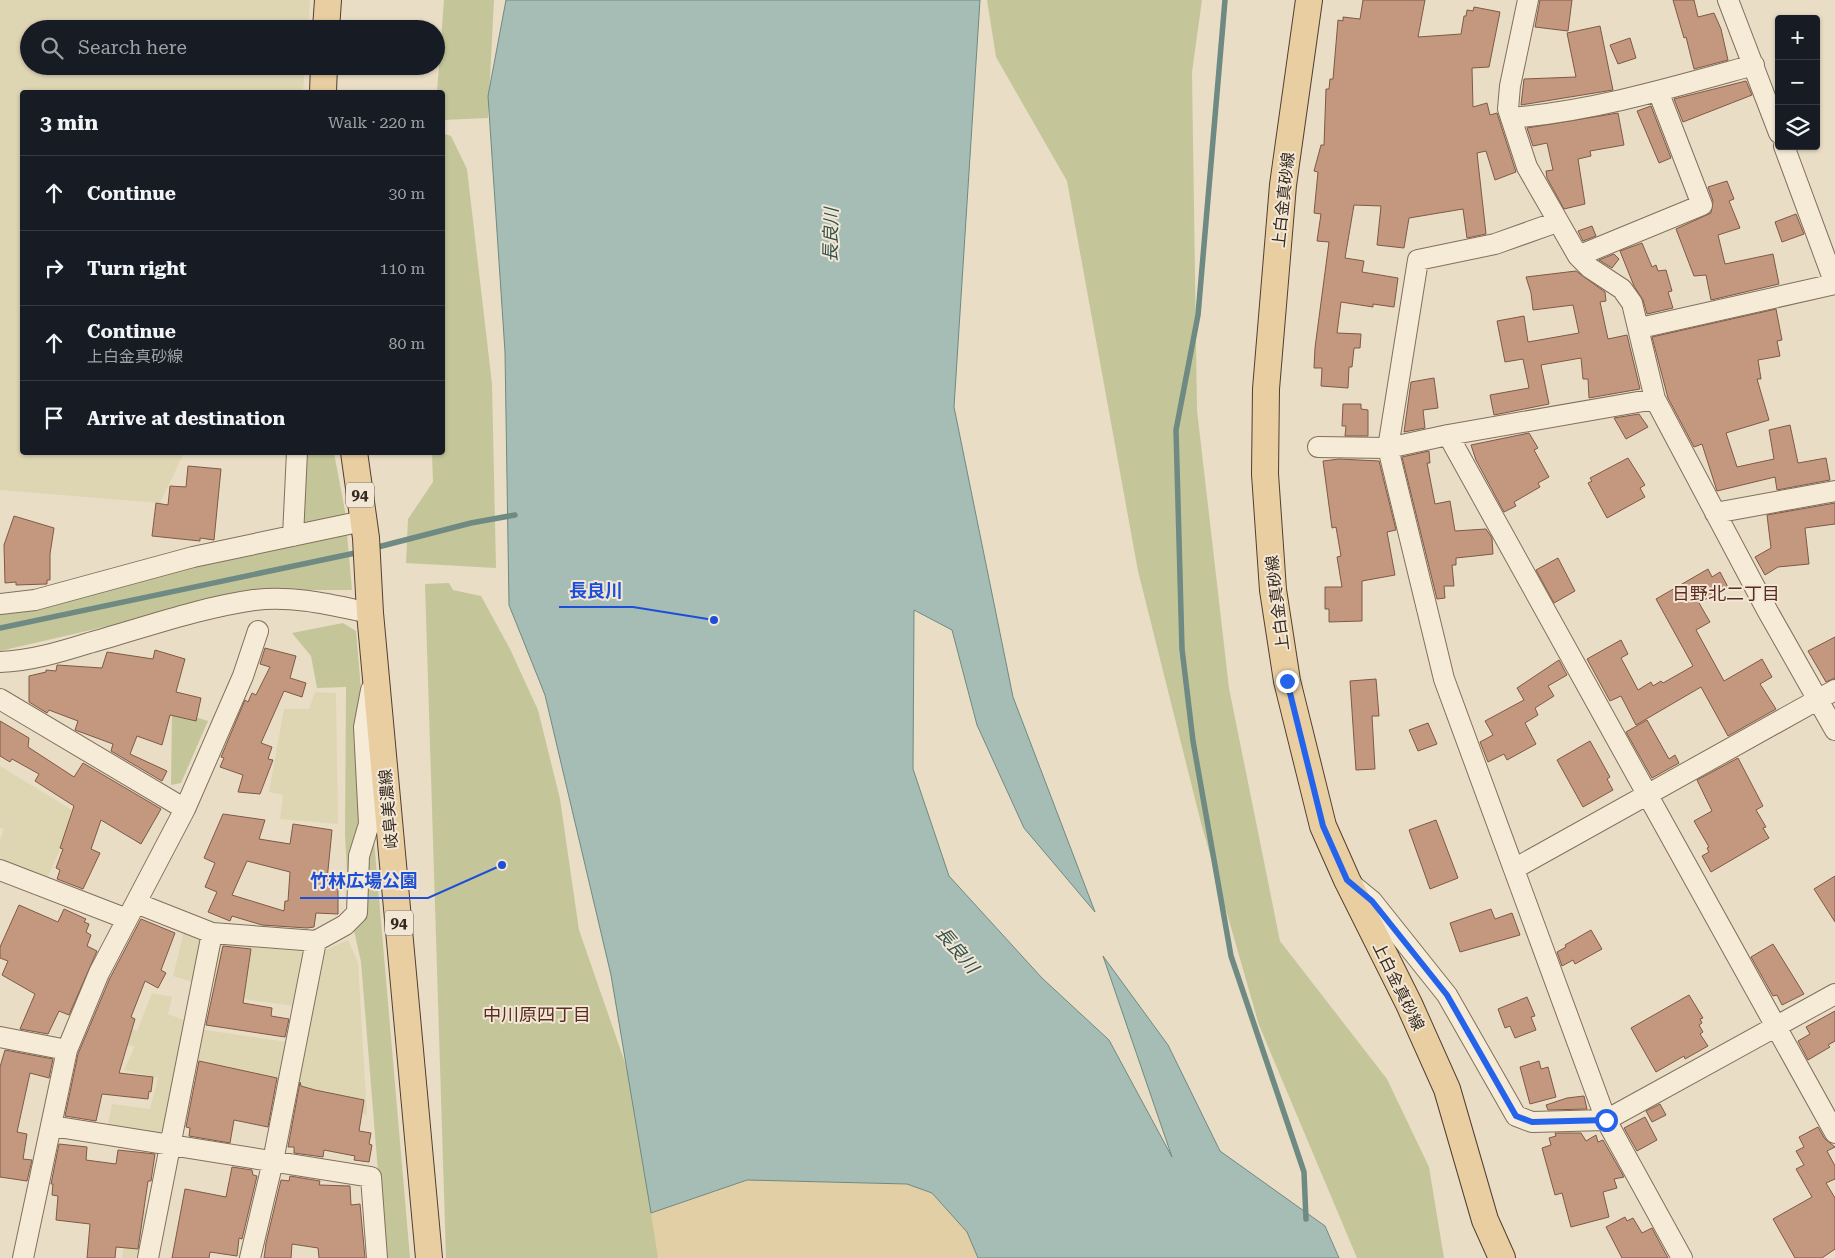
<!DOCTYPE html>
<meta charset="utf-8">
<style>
:root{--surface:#171b24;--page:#242831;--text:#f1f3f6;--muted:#9ea1a6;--line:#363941}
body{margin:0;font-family:"Roboto Serif","Noto Sans JP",serif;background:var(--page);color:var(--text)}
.controls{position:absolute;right:15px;top:15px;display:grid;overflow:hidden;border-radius:5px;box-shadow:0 1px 4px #0004}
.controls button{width:45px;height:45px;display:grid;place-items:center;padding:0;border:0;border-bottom:1px solid var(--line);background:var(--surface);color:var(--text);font:25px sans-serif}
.stop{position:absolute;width:15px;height:15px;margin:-11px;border:4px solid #2563eb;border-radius:50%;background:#fff}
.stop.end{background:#2563eb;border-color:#fff;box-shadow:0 1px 5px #0008}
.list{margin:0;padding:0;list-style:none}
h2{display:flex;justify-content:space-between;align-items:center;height:65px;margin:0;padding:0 20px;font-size:21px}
h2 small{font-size:16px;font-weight:400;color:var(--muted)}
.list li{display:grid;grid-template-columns:32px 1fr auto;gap:15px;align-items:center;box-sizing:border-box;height:75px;padding:0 20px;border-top:1px solid var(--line)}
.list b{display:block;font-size:19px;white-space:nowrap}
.list p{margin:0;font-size:16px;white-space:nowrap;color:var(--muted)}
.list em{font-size:16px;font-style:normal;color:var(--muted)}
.icon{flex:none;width:28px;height:28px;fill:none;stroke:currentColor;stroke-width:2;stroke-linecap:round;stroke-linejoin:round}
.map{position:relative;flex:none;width:1835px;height:1258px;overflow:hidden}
.search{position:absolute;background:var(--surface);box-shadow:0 1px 4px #0004;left:20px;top:20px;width:425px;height:55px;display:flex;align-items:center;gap:12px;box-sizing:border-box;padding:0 18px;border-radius:28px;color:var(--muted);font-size:19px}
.panel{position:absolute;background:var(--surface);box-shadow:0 1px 4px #0004;left:20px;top:90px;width:425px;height:365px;border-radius:5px}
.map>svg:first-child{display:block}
.farmland{fill:#ded5b3}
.green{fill:#c4c69a}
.sand{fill:#e2cfa5}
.water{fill:#a6bdb5;stroke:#6e8a82}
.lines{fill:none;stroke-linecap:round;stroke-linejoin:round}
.stream{stroke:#6e8a82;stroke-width:5.5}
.building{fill:#c4987f;stroke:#7f5945;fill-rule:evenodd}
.minor-casing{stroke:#826f5d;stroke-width:22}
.major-casing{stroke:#513e31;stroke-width:28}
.minor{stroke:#f5ebd7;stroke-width:20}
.major{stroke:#e9cea1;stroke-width:26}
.route{stroke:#2563eb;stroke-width:6}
.labels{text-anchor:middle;stroke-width:4;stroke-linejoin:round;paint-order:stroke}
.shield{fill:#f2e7d4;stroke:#6d6155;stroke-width:1}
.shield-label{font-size:15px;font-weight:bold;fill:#34281f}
.street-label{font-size:16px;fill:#34281f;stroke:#f2e7d4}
.water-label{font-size:18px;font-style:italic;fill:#30524e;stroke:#f2e7d4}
.neighbourhood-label{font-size:18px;fill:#5c2c23;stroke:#f2e7d4}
.leader{fill:none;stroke:#1d4ed8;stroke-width:2}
.callout-dot{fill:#1d4ed8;stroke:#f2e7d4;stroke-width:2}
.callout-label{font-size:18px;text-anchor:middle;font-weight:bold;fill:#1d4ed8;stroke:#f2e7d4;stroke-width:4;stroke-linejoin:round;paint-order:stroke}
</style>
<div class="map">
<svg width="1835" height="1258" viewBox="0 0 1835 1258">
<rect width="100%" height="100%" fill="#e9ddc5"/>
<path class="farmland" d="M 0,0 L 310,0 L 308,29 L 29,29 L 29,66 L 305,66 L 303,92 L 22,92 L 22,452 L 184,453 L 160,503 L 0,490 Z
M 315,692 L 336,693 L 338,824 L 280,819 L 283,795 L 269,792 L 284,709 L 309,709 Z
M 0,766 L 77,813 L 47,878 L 0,859 L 0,840 L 4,830 L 0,827 Z
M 184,931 L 197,936 L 201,944 L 193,982 L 173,976 Z
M 348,940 L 358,963 L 367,1115 L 295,1092 L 296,1084 L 180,1056 L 165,1127 L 158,1134 L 108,1125 L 112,1104 L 150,1109 L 158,1078 L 124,1070 L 135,1046 L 103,1043 L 114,1021 L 137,1031 L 152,993 L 172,997 L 168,1014 L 186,1021 L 185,1027 L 287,1042 L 294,1006 L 244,999 L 244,990 L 211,982 L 218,944 L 319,953 Z
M 129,1210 L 149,1211 L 141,1258 L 122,1258 Z"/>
<path class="green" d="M 444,0 L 494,0 L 488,118 L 443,120 L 442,92 L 437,92 Z
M 987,0 L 1202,0 L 1192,72 L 1197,410 L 1229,688 L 1280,941 L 1387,1079 L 1429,1167 L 1444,1258 L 1357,1258 L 1259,1025 L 1201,823 L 1138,571 L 1067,181 L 996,57 Z
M 445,134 L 451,136 L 467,169 L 492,384 L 496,568 L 406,563 L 408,519 L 433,482 L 432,453 L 442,452 L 442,136 Z
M 308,453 L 334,453 L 345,511 L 352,590 L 265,590 L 0,651 L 0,610 L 299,544 Z
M 449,583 L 453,590 L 481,596 L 510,649 L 538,710 L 560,799 L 579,930 L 675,1207 L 684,1258 L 446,1258 L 425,584 Z
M 343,623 L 356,631 L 410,1258 L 385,1258 L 361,962 L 349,908 L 345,835 L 346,687 L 317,688 L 311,656 L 292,633 Z
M 172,710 L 208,721 L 181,783 L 171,785 Z"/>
<path class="sand" d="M 747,1180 L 907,1184 L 932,1193 L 967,1232 L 978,1258 L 658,1258 L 651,1213 Z"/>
<path class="water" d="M 506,0 L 980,0 L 954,407 L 1013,697 L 1095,912 L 1024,828 L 977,725 L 952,630 L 914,610 L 913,769 L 949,876 L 1042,978 L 1109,1040 L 1172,1157 L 1103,956 L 1168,1045 L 1220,1151 L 1325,1226 L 1339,1258 L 978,1258 L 967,1232 L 932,1193 L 907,1184 L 747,1180 L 651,1213 L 611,975 L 545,695 L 509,605 L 505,352 L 488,96 Z"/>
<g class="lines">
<path class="stream" d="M 1225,0 L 1198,315 L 1176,430 L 1182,649 L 1193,741 L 1231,956 L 1304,1172 L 1306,1219
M 374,548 L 471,523 L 515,515
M 0,628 L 360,552"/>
</g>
<path class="building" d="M 1363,0 L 1425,0 L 1418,37 L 1461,34 L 1464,16 L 1466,16 L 1467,10 L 1473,11 L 1474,7 L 1500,12 L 1489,67 L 1472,68 L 1473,107 L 1487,103 L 1490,115 L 1497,113 L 1516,172 L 1495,180 L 1486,151 L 1477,153 L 1486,234 L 1467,238 L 1463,209 L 1409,218 L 1404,248 L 1377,245 L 1381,206 L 1354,205 L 1345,258 L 1364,261 L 1362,272 L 1398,278 L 1394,307 L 1373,304 L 1373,307 L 1341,302 L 1337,333 L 1361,334 L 1360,348 L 1354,348 L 1352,367 L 1349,367 L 1348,388 L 1321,386 L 1322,368 L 1314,368 L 1315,348 L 1329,242 L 1317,241 L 1321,214 L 1314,213 L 1318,172 L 1314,171 L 1321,145 L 1324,145 L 1326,89 L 1329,89 L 1330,79 L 1333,79 L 1338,20 L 1343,21 L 1343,17 L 1360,19 Z
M 1540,0 L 1572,0 L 1568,31 L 1535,27 Z
M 1673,0 L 1694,0 L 1698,17 L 1714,13 L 1721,29 L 1728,60 L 1694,69 L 1686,37 L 1684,38 Z
M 1600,26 L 1613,90 L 1521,105 L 1524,79 L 1576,77 L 1567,33 Z
M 1630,38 L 1636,58 L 1618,64 L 1610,45 Z
M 1746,81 L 1752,95 L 1683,122 L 1674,99 Z
M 1651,106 L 1671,158 L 1659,163 L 1637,111 Z
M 1618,113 L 1624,145 L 1590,151 L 1591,156 L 1578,159 L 1585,204 L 1564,209 L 1547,178 L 1546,171 L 1553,170 L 1547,143 L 1533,146 L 1527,128 Z
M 1727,181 L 1734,199 L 1729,201 L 1740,228 L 1718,235 L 1725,264 L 1773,254 L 1779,284 L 1711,300 L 1706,275 L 1694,276 L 1676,229 L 1711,213 L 1713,201 L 1708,187 Z
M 1796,214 L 1804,234 L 1782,242 L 1775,222 Z
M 1592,226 L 1596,236 L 1583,241 L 1578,231 Z
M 1642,243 L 1652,267 L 1656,265 L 1658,271 L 1666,270 L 1672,291 L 1668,292 L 1673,308 L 1647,314 L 1643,300 L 1634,286 L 1620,251 Z
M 1614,254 L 1619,259 L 1612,268 L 1599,260 Z
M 1576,271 L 1605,292 L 1606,301 L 1600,302 L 1608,339 L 1627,335 L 1640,389 L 1589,398 L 1588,379 L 1583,379 L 1581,358 L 1541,365 L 1549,404 L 1494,415 L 1490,395 L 1529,388 L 1523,359 L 1505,362 L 1497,321 L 1524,316 L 1528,342 L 1579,333 L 1573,305 L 1533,310 L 1531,293 L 1526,277 Z
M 1776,309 L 1782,340 L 1777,341 L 1780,356 L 1758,360 L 1761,379 L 1757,379 L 1769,420 L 1726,433 L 1737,467 L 1774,459 L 1769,430 L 1790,425 L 1798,463 L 1826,458 L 1830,480 L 1777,490 L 1775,477 L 1717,491 L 1702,444 L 1694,447 L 1668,398 L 1652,337 Z
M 1434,378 L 1438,408 L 1423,410 L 1425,428 L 1404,432 L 1411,382 Z
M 1343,404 L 1361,404 L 1361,409 L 1368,410 L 1368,436 L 1345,436 L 1346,426 L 1342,426 Z
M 1639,414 L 1648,427 L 1626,439 L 1614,418 Z
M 1529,433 L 1538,448 L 1534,450 L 1549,477 L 1538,483 L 1540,487 L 1514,502 L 1516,506 L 1504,512 L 1476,460 L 1471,445 Z
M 1429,451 L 1430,463 L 1427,463 L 1435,504 L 1450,501 L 1455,531 L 1486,529 L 1492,538 L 1493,554 L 1456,558 L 1456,565 L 1452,565 L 1454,586 L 1444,586 L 1445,598 L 1437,599 L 1402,457 Z
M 1628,458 L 1645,485 L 1640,488 L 1645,497 L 1607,518 L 1588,483 L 1592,481 L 1590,478 Z
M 1339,459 L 1379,461 L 1396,530 L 1387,532 L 1395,575 L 1362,581 L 1362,621 L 1329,622 L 1329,609 L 1325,609 L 1325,587 L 1342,587 L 1337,557 L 1341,556 L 1336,527 L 1332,528 L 1323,461 Z
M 188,466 L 221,469 L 214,540 L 200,538 L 200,541 L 152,536 L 156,503 L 168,505 L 170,486 L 186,487 Z
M 1835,503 L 1835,524 L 1805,528 L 1809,564 L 1778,567 L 1765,575 L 1755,557 L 1771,548 L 1767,515 Z
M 14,516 L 54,528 L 50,554 L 50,580 L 47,580 L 47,584 L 16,585 L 16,582 L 5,583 L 4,545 Z
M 1558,558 L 1575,591 L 1554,603 L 1536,570 Z
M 1708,569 L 1712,577 L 1720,572 L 1728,587 L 1699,603 L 1710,622 L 1696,630 L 1724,681 L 1762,659 L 1772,677 L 1760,684 L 1776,709 L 1728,736 L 1701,687 L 1636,725 L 1621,696 L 1610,701 L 1587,659 L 1621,640 L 1628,654 L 1621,658 L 1638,690 L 1651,682 L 1653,686 L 1661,681 L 1663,683 L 1693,666 L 1656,599 Z
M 1835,637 L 1835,678 L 1826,682 L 1808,651 Z
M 265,648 L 296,656 L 290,678 L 306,683 L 302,697 L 284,691 L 261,743 L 272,747 L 268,759 L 273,760 L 260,794 L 238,792 L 243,775 L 220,767 L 224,758 L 221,757 L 245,700 L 248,702 L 252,693 L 256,695 L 270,667 L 260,664 Z
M 155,650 L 185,659 L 176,692 L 201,698 L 196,721 L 170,715 L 162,745 L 137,736 L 130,754 L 167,771 L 162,781 L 111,751 L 113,744 L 75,730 L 78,721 L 49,710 L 47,713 L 29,702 L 29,676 L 46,672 L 46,670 L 56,671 L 57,665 L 102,668 L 107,652 L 153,659 Z
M 1559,660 L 1567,675 L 1548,686 L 1554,696 L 1535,708 L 1538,715 L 1525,723 L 1536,744 L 1507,760 L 1504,754 L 1488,762 L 1480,742 L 1493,735 L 1485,721 L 1524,700 L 1517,688 Z
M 1376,679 L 1379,716 L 1372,716 L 1375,769 L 1356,770 L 1350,681 Z
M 1647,720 L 1669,759 L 1675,755 L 1679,763 L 1652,778 L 1626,732 Z
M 0,721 L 29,738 L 28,747 L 74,777 L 83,763 L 161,809 L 141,844 L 101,820 L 91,849 L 100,853 L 83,889 L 57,879 L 60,870 L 56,868 L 63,849 L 60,848 L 74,806 L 35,781 L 39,774 L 12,759 L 10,762 L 0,756 Z
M 1428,723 L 1437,744 L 1418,751 L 1409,730 Z
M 1590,741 L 1610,777 L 1607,779 L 1613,790 L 1583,807 L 1557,760 Z
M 1738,758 L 1763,806 L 1756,810 L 1766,827 L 1763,828 L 1769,838 L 1711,872 L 1702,856 L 1709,852 L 1707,848 L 1709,847 L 1694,821 L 1712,811 L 1697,780 Z
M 223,814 L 265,820 L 259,839 L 290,844 L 293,824 L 332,830 L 327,880 L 338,880 L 338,914 L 316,913 L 314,927 L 307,928 L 262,925 L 232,916 L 230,921 L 208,912 L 217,892 L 205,887 L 215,863 L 204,858 ZM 247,861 L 290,872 L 288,901 L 285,901 L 284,911 L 232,895 Z
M 1436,820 L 1458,878 L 1430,889 L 1409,830 Z
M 1835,876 L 1835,922 L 1814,889 Z
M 19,905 L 58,922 L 64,909 L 86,919 L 84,922 L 89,924 L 86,932 L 91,935 L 87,946 L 97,951 L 69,1015 L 59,1011 L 48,1034 L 20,1029 L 35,994 L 2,975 L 8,961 L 0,958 L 0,947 Z
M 1491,909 L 1495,919 L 1512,913 L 1520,935 L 1460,952 L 1450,923 Z
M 141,919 L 175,933 L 161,970 L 166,973 L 158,988 L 145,981 L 131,1017 L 135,1019 L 119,1073 L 153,1077 L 151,1092 L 149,1091 L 148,1099 L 102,1094 L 96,1121 L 65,1116 L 78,1054 L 110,978 Z
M 1591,930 L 1602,949 L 1575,964 L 1573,960 L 1562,966 L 1557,952 L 1566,947 L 1565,945 Z
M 1773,944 L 1804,994 L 1782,1005 L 1777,995 L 1773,996 L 1751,957 Z
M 223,946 L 251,949 L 243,1003 L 272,1008 L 271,1016 L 289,1019 L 285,1037 L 206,1025 Z
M 1689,995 L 1703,1018 L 1700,1019 L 1702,1023 L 1699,1025 L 1703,1032 L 1700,1034 L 1708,1046 L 1685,1059 L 1684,1056 L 1656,1072 L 1631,1028 Z
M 1527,997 L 1535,1016 L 1531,1017 L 1536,1030 L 1515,1038 L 1510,1026 L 1505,1028 L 1498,1009 Z
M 1835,1011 L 1835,1041 L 1828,1045 L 1830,1047 L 1808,1060 L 1798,1041 L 1810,1034 L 1806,1027 Z
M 5,1050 L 53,1059 L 49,1078 L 30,1073 L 17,1132 L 27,1134 L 23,1159 L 32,1160 L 27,1181 L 0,1177 L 0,1067 Z
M 199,1061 L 277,1078 L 268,1127 L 234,1120 L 230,1143 L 189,1136 L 190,1128 L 186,1127 Z
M 1539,1061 L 1541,1069 L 1548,1067 L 1556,1097 L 1530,1104 L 1520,1067 Z
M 300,1082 L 301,1086 L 315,1090 L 364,1100 L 359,1131 L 371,1133 L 369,1144 L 372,1145 L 369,1162 L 354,1160 L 355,1156 L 324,1150 L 323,1157 L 294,1153 L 294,1147 L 288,1147 Z
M 1584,1096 L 1587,1109 L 1548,1110 L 1546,1105 L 1567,1098 Z
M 1660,1104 L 1666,1115 L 1652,1122 L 1646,1111 Z
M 1645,1117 L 1657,1140 L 1637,1151 L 1624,1128 Z
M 1818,1127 L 1825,1139 L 1835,1147 L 1827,1151 L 1835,1166 L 1835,1179 L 1826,1183 L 1835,1198 L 1835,1249 L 1822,1258 L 1795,1258 L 1773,1219 L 1812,1197 L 1796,1169 L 1804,1165 L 1796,1151 L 1804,1147 L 1799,1137 Z
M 1555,1133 L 1581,1133 L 1586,1141 L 1596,1135 L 1598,1142 L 1603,1140 L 1624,1177 L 1614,1179 L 1617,1188 L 1603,1192 L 1609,1217 L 1571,1227 L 1562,1193 L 1555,1195 L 1542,1148 L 1551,1145 L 1549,1138 L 1556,1136 Z
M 59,1144 L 87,1147 L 86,1160 L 116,1164 L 118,1150 L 155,1154 L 151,1181 L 148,1181 L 138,1249 L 116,1247 L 115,1258 L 87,1258 L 90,1224 L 56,1220 L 58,1196 L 52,1195 L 53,1184 L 51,1184 Z
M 232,1167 L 252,1170 L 253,1175 L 257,1176 L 242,1239 L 239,1238 L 237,1256 L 210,1252 L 209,1258 L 172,1258 L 185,1189 L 226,1197 Z
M 290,1176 L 320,1181 L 319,1185 L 350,1186 L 351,1205 L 360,1204 L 365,1258 L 319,1258 L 318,1248 L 292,1244 L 291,1258 L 264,1258 L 266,1243 L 281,1180 L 289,1181 Z
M 1625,1217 L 1627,1221 L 1633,1218 L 1642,1233 L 1652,1228 L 1668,1258 L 1622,1258 L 1606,1227 Z"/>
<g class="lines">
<g class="minor-casing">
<path id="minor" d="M 1528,0 L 1510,86 L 1508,109 L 1527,167 L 1578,256 L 1590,268 L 1622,289 L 1632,303 L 1655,399 L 1767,610 L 1835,730
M 1728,0 L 1779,133
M 1511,118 C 1594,111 1674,87 1754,65
M 1784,146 L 1835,284
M 1557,222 L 1495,244 L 1418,260 L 1388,448 L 1444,679 L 1606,1120 L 1682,1258
M 1578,256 L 1702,205 L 1658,91
M 1640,328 L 1835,284
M 1448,435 L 1835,1133
M 1318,447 L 1388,448 L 1448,435 L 1655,399
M 1715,513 L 1835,491
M 293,536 L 297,452
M 0,604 L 35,600 L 193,557 L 363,521
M 0,662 C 30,661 60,652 89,643 C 143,628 198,608 254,600 C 293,595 332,605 370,613
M 0,699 L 185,809
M 1514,869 L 1835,690
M 0,870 L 127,919
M 1350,883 L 1372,901 L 1447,995 L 1516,1116 L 1532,1122 L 1606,1120 L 1835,994
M 136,903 L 212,933 L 316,941 L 273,1161 L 250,1258
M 316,941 L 345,925 L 357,913 L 359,856 L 369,824 L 364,727 L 371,690
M 0,1037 L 67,1050
M 52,1126 L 371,1177 L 377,1258
M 23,1258 L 67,1050 L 99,973 L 185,809 L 243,676 L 258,631
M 148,1258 L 212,933"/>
</g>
<g class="major-casing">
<path id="major" d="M 1309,0 L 1283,185 L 1266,389 L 1265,474 L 1273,590 L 1287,681 L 1323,826 L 1347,880 L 1409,1004 L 1447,1089 L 1485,1220 L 1502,1258
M 326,29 L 328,0
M 323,92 L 324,66
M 354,452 L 366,538 L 370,613 L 429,1258"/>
</g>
<use href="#minor" class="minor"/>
<use href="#major" class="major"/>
</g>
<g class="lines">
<path class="route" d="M 1287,681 L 1323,826 L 1347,880 L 1372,901 L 1447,995 L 1516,1116 L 1532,1122 L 1606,1120"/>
</g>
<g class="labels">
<g class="shield">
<rect x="346" y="482.5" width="28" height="25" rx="4"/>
<rect x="385" y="910.5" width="28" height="25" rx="4"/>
</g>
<g class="shield-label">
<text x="360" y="500">94</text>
<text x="399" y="928">94</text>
</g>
<g class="street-label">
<text transform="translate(1283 200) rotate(-84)" y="6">上白金真砂線</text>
<text transform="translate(1277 603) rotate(-97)" y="6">上白金真砂線</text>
<text transform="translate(388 809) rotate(-95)" y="6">岐阜美濃線</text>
<text transform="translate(1399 986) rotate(64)" y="6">上白金真砂線</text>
</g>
<g class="water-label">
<text transform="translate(831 235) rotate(-89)" y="6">長良川</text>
<text transform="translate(957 950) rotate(50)" y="6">長良川</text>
</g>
<g class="neighbourhood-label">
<text x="1726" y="600">日野北二丁目</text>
<text x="537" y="1021">中川原四丁目</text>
</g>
</g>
<path class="leader" d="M714 620L633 607H559M502 865L428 898H300"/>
<g class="callout-dot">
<circle cx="714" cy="620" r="5"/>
<circle cx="502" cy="865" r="5"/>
</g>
<g class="callout-label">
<text x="596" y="597">長良川</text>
<text x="364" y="887">竹林広場公園</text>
</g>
</svg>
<div class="controls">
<button>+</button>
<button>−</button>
<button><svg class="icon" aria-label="layers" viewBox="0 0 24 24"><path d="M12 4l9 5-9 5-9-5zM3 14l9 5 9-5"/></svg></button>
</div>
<div class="stop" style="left:1606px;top:1120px"></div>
<div class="stop end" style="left:1287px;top:681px"></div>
<div class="search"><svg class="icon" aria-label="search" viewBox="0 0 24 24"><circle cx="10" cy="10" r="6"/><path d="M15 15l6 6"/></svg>Search here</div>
<section class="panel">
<h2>3 min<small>Walk · 220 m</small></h2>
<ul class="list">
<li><svg class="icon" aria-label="ahead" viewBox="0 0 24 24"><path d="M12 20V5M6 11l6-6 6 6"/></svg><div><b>Continue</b></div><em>30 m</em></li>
<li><svg class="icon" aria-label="right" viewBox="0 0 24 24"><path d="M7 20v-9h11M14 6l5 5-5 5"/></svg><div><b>Turn right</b></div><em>110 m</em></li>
<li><svg class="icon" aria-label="ahead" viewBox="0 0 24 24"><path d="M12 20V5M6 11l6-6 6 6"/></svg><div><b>Continue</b><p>上白金真砂線</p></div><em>80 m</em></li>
<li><svg class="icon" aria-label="arrive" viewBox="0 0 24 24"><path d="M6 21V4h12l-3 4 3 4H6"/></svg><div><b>Arrive at destination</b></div></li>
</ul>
</section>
</div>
